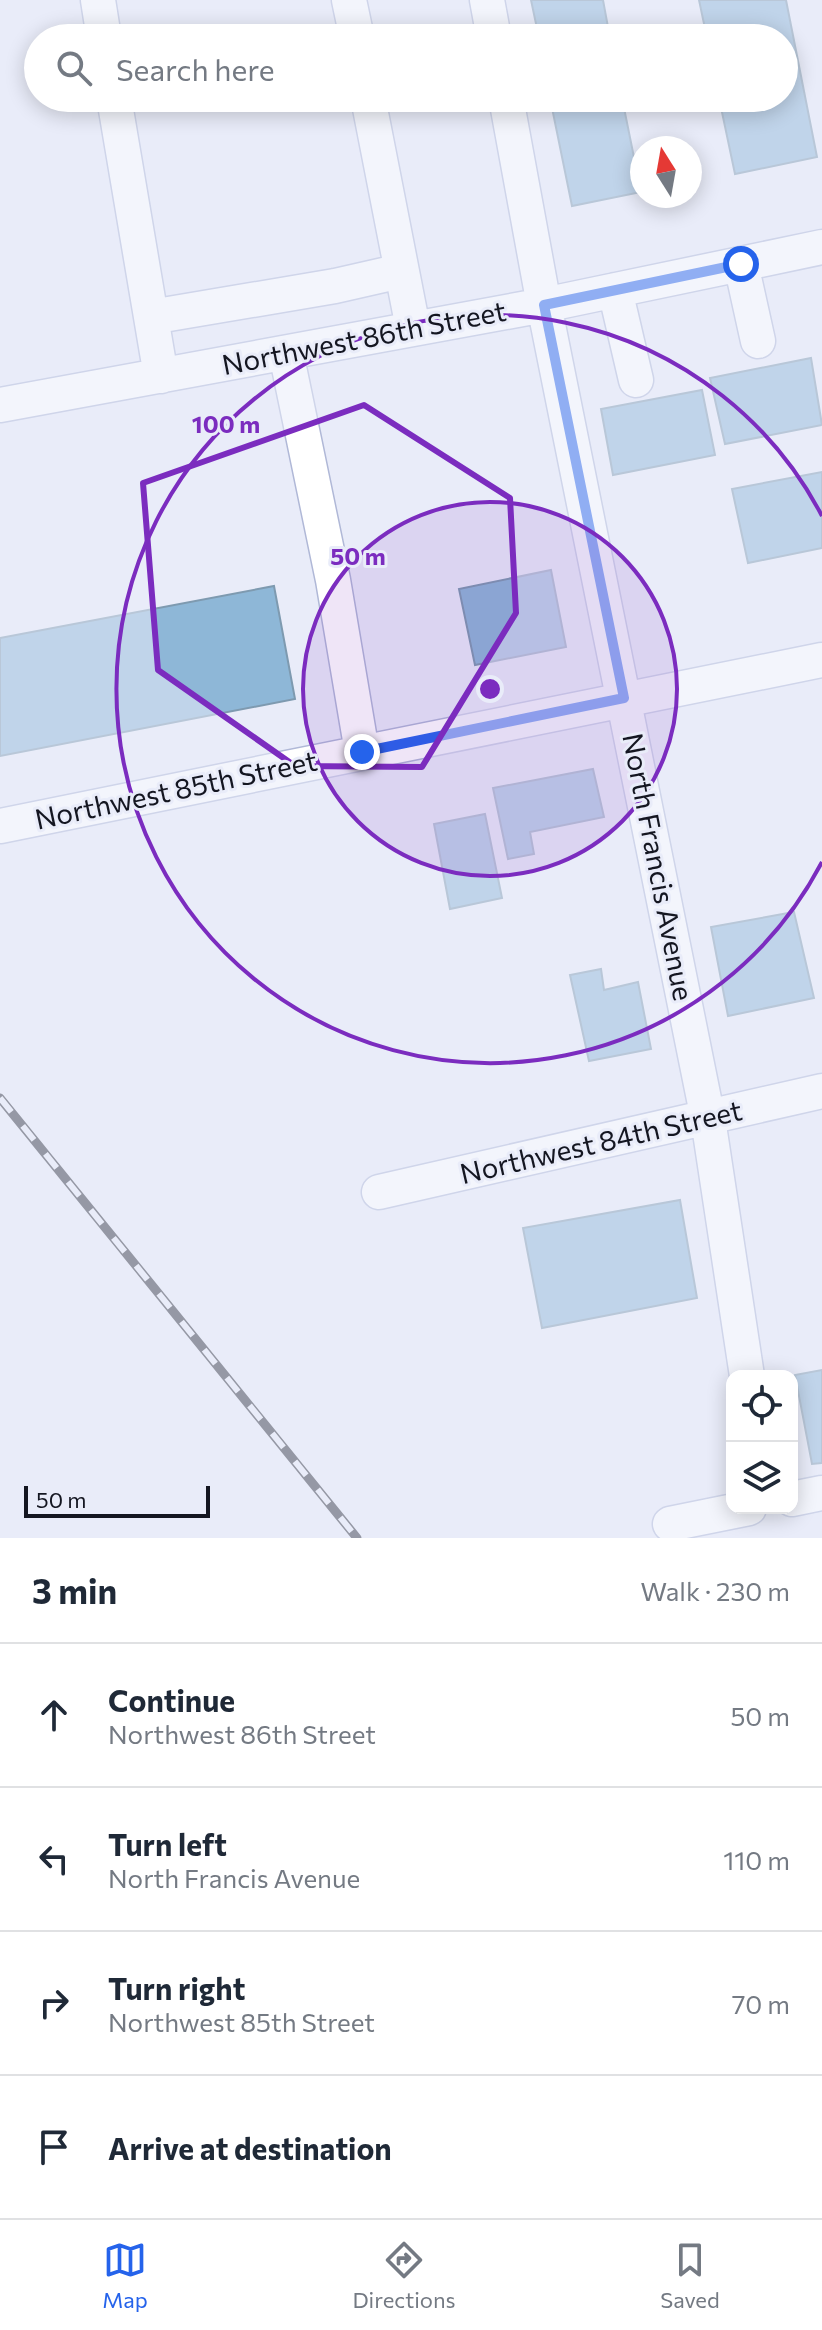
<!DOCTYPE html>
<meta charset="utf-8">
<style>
:root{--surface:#fff;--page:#f6f6f7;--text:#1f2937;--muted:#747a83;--line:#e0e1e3;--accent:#2563eb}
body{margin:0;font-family:Commissioner,sans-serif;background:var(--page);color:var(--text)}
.controls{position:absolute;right:24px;bottom:24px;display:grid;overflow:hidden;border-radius:16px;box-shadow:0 4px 20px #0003}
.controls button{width:72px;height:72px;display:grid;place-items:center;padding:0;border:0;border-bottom:2px solid var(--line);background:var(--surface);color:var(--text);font:40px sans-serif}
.compass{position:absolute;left:630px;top:136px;width:72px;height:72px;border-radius:50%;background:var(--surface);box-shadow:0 4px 20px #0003;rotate:349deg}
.scale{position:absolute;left:24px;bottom:20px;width:186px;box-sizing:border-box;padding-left:8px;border:4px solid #141621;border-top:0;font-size:22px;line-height:28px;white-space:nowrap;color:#141621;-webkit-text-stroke:6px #e9ecf9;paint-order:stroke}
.stop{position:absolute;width:24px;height:24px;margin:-18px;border:6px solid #2563eb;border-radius:50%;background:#fff}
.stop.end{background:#2563eb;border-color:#fff;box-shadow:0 2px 8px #0008}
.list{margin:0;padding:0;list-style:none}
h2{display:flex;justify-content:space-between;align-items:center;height:104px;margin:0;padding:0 32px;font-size:34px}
h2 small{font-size:26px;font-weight:400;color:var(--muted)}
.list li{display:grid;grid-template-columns:52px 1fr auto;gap:24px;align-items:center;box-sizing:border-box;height:144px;padding:0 32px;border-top:2px solid var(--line)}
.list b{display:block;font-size:30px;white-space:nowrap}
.list p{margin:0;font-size:26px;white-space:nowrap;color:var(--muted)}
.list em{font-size:26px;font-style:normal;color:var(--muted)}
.icon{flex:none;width:44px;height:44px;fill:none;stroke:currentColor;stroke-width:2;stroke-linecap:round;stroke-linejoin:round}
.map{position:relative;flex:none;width:822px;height:1538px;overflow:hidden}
.search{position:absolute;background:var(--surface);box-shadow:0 4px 20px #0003;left:24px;right:24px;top:24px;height:88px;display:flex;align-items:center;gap:20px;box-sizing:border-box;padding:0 28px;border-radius:44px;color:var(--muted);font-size:30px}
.sheet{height:680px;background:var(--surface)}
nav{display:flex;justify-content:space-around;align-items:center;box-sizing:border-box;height:112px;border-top:2px solid var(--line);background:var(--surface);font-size:22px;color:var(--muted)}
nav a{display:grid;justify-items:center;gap:4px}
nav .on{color:var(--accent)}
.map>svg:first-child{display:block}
.building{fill:#8eb7d7;stroke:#7e9ab0;stroke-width:2}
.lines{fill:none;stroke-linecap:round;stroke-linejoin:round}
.minor-casing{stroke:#b0b8d7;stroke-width:37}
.minor{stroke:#fff;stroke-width:34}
.rail-casing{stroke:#30323e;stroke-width:9}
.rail{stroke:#e9ecf9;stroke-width:6;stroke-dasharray:18;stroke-linecap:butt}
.route{stroke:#2563eb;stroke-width:10}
.marked{fill:none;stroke:#7b2cbf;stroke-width:6;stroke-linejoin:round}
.ring{fill:none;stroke:#7b2cbf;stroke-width:4}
.labels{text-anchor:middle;stroke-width:6;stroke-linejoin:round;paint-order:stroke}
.street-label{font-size:28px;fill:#141621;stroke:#e9ecf9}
.centre{fill:#7b2cbf;stroke:#e9ecf9;stroke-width:4}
.ring-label{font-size:24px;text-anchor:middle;font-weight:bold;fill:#7b2cbf;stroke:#e9ecf9;stroke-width:6;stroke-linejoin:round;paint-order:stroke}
</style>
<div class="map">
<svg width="822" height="1538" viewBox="0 0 822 1538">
<rect width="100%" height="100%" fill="#e9ecf9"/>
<path class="building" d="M 531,0 L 603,0 L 610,38 L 539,38 Z
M 699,0 L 786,0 L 817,157 L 735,174 L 719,98 L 784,98 L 784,38 L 707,38 Z
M 550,98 L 622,98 L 641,192 L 572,206 Z
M 811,358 L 822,425 L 725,444 L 710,378 Z
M 702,390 L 715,455 L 613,475 L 601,409 Z
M 822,472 L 822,548 L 748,563 L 732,489 Z
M 551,570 L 566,647 L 475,665 L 459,589 Z
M 274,586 L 295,699 L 0,756 L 0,638 Z
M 593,769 L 604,817 L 530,832 L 534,854 L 508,859 L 493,788 Z
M 485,814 L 502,898 L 450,909 L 434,824 Z
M 794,912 L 814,998 L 728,1016 L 711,927 Z
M 601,969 L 604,990 L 638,982 L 651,1049 L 589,1061 L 570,975 Z
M 680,1200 L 697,1298 L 542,1328 L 523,1228 Z
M 822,1370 L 822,1463 L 812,1464 L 795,1375 Z"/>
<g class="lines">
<g class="minor-casing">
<path id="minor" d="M 98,0 L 104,38
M 349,0 L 357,38
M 487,0 L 494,38
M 114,98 L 161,376
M 368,98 L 413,328
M 506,98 L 544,305 L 708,1119 L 747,1376
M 741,264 L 758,341
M 615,290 L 636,380
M 151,317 L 335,286 L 401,271
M 286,353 L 333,580 L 362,752
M 0,405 L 544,305 L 822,247
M 0,826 L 822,660
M 379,1192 L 822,1091
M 792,1499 L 822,1493
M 670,1524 L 749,1508"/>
</g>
<use href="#minor" class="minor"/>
<g class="rail-casing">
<path id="rail" d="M 0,1098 L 357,1538"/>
</g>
<use href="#rail" class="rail"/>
</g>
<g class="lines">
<path class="route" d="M 362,752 L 624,698 L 544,305 L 741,264"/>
</g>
<path d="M0 0H822V1538H0ZM 364,405 L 510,498 L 516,613 L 422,767 L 295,766 L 158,670 L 143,483 Z" fill="#e9ecf9" fill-opacity=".55" fill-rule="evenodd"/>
<path class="marked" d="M 364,405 L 510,498 L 516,613 L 422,767 L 295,766 L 158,670 L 143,483 Z"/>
<circle cx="490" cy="689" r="187" fill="#7b2cbf" fill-opacity=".12"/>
<g class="ring">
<circle cx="490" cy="689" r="187"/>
<path d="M822 862A374 374 0 1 1 822 516"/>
</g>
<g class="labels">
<g class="street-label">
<text transform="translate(364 338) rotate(-11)" y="10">Northwest 86th Street</text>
<text transform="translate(176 790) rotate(-12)" y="10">Northwest 85th Street</text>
<text transform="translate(658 867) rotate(79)" y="10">North Francis Avenue</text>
<text transform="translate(601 1142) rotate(-13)" y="10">Northwest 84th Street</text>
</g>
</g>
<circle cx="490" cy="689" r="12" class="centre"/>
<g class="ring-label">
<text x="226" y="433">100 m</text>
<text x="358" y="565">50 m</text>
</g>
</svg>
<div class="controls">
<button><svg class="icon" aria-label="locate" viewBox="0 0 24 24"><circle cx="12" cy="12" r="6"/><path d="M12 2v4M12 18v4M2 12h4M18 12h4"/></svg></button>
<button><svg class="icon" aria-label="layers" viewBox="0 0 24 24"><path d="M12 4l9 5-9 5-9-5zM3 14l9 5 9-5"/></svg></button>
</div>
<svg class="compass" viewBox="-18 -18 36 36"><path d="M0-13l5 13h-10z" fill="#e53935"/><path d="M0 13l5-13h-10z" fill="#747a83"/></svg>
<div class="scale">50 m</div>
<div class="stop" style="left:741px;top:264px"></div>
<div class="stop end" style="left:362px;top:752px"></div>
<div class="search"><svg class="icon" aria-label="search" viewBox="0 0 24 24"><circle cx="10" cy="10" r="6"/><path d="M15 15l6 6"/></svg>Search here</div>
</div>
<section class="sheet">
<h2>3 min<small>Walk · 230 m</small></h2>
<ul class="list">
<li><svg class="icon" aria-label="ahead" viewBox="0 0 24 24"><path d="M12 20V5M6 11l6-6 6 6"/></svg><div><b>Continue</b><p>Northwest 86th Street</p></div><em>50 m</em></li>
<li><svg class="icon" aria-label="left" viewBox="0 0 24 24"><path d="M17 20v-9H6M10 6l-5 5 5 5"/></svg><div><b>Turn left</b><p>North Francis Avenue</p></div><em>110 m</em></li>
<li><svg class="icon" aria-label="right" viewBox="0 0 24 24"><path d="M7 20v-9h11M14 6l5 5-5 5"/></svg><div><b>Turn right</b><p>Northwest 85th Street</p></div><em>70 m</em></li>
<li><svg class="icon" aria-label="arrive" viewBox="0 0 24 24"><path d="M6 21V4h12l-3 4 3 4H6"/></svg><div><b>Arrive at destination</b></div></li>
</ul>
</section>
<nav>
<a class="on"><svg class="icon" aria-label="map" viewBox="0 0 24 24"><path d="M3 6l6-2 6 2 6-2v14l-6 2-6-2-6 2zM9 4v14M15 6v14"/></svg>Map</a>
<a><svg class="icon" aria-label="directions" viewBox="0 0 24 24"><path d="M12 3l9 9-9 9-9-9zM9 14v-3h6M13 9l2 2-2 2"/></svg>Directions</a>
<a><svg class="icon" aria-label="saved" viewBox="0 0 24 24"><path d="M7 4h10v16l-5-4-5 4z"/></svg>Saved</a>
</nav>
